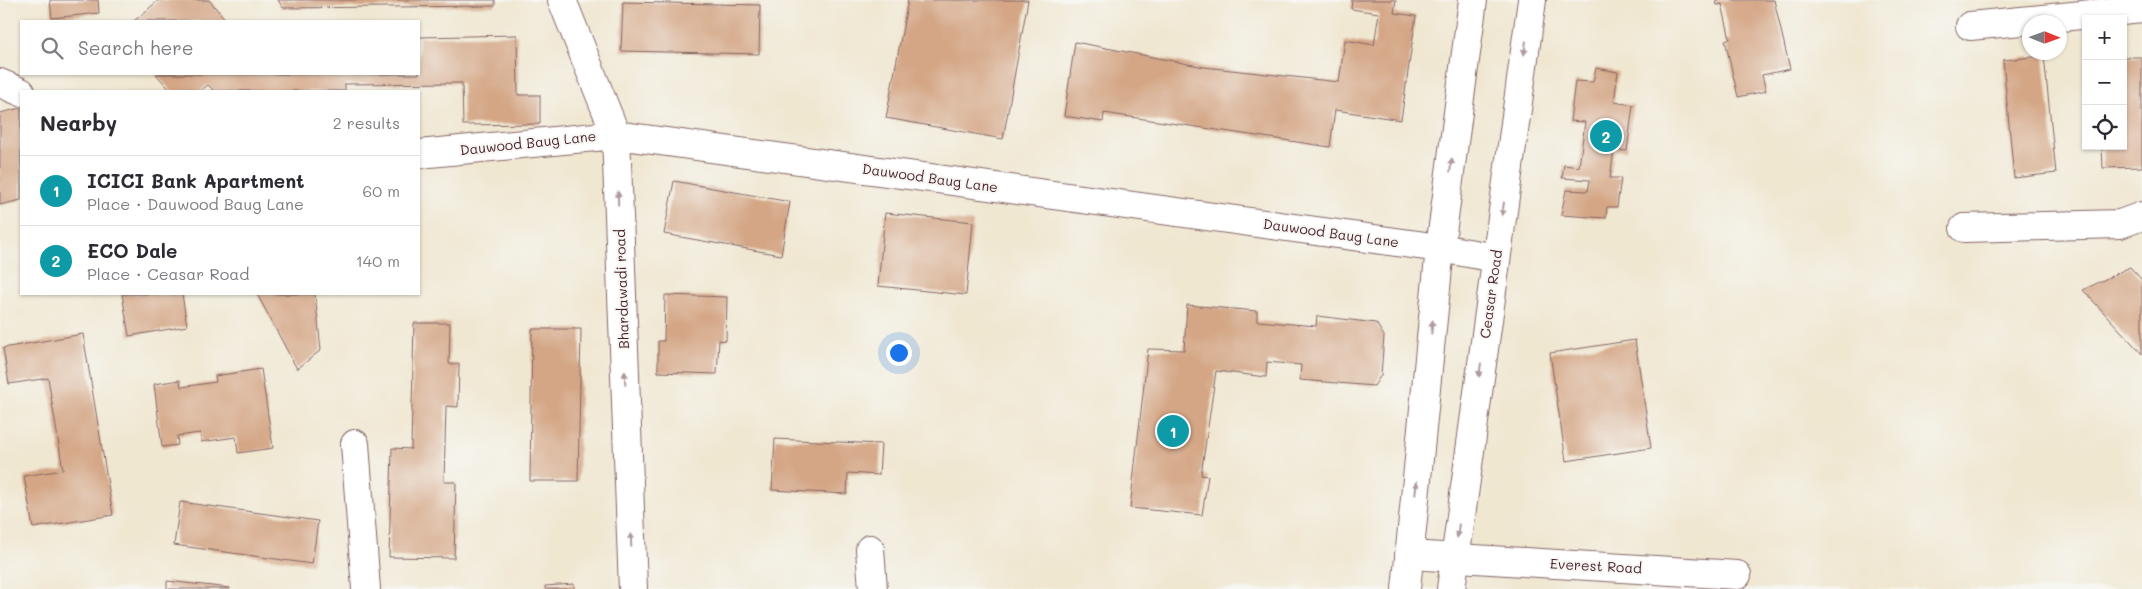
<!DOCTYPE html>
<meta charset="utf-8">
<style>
:root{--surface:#fff;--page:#f2f2f3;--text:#2b2b33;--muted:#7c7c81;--line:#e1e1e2;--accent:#b5179e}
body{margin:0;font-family:Mali,sans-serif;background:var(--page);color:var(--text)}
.controls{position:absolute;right:15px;top:15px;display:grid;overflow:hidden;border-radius:0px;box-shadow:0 1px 4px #0004}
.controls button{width:45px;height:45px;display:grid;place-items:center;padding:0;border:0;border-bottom:1px solid var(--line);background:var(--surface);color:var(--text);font:25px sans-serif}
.compass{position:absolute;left:2022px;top:15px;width:45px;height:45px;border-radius:50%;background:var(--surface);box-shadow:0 1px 4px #0004;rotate:91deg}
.you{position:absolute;left:898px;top:352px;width:18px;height:18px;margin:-12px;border:4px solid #fff;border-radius:50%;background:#1a73e8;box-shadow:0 0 0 8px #1a73e833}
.badge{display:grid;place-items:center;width:32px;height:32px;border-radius:50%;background:var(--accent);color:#fff;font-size:16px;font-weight:700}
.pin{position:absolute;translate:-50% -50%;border:2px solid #fff;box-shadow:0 1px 5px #0006}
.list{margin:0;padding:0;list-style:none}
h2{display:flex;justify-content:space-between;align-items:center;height:65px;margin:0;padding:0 20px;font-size:21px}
h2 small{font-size:16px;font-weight:400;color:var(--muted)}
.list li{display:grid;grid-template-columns:32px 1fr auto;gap:15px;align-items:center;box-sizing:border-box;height:70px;padding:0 20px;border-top:1px solid var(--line)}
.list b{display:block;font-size:19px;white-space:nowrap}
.list p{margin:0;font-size:16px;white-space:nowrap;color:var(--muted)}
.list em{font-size:16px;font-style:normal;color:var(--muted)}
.icon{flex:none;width:28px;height:28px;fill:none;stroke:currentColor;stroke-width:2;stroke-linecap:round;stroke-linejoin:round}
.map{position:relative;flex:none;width:2142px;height:589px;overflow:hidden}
.search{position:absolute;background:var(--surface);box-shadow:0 1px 4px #0004;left:20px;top:20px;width:400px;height:55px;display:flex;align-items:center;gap:12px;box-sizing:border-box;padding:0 18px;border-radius:0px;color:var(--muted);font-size:19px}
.panel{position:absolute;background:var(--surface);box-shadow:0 1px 4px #0004;left:20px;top:90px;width:400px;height:205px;border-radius:0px}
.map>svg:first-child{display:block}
.building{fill:#d4a685}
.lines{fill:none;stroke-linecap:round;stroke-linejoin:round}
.minor-casing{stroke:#846565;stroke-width:30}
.major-casing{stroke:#846565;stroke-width:30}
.minor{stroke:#fff;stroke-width:28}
.major{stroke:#fff;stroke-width:28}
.oneway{fill:#ae9aa0}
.labels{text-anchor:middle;stroke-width:4;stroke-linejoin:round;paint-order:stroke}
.street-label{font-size:14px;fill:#4a1f2b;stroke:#f6f6f2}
</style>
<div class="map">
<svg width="2142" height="589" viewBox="0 0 2142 589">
<rect width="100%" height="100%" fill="#f6f6f2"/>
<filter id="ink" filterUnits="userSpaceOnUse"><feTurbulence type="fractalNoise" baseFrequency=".02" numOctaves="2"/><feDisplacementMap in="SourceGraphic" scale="10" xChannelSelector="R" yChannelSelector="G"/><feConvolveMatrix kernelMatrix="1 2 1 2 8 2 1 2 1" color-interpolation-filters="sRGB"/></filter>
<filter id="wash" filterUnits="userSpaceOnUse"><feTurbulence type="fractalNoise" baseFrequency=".0096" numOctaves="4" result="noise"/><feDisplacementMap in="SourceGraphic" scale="20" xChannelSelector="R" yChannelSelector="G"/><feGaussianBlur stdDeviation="1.12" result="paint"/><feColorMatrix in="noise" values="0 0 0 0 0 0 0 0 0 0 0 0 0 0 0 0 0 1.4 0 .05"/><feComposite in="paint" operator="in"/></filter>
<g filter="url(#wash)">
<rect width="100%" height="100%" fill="#f0e7d1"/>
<g id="blocks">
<path class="building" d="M 50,0 L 98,0 L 99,13 L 52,18 Z
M 159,0 L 209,0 L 227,21 L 134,21 Z
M 278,0 L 495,0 L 495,6 L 283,8 Z
M 908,0 L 1028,0 L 1003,139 L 886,118 Z
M 1352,0 L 1396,0 L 1394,13 L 1416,16 L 1401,120 L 1335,110 L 1330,147 L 1104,113 L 1103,122 L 1064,116 L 1075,42 L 1204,67 L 1339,82 L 1345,40 L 1374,45 L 1379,13 L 1351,9 Z
M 1716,0 L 1774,0 L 1790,69 L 1762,75 L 1766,91 L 1738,97 L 1725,40 L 1730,39 L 1722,4 L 1717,5 Z
M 623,2 L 760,5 L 759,54 L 621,51 Z
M 517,35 L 518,95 L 540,95 L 540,124 L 463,125 L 462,83 L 345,84 L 345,91 L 214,91 L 208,85 L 200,91 L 171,91 L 156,74 L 419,74 L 419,37 Z
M 2044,56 L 2056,173 L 2014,178 L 2003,60 Z
M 2123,57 L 2142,57 L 2142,167 L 2103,168 L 2102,146 L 2123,146 Z
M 1596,68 L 1618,72 L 1614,102 L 1633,105 L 1627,151 L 1614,150 L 1610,178 L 1621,178 L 1617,207 L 1607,207 L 1606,218 L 1561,215 L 1566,190 L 1588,191 L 1590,180 L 1562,178 L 1564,165 L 1579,167 L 1585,122 L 1570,121 L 1575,81 L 1593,82 Z
M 21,108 L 21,200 L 0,205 L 0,113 Z
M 674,181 L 790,202 L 781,255 L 664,234 Z
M 885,213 L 973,222 L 966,295 L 878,286 Z
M 2130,267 L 2142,280 L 2142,354 L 2083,290 Z
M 122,294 L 182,294 L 187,326 L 129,336 Z
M 257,294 L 315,294 L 321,350 L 297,369 Z
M 665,295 L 727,297 L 726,341 L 719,340 L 717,374 L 658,372 L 658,341 L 664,341 Z
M 1187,305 L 1257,311 L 1257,321 L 1316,326 L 1317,316 L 1376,323 L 1384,336 L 1381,375 L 1374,386 L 1300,380 L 1301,365 L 1267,362 L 1266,377 L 1216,371 L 1201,475 L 1208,476 L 1202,515 L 1130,508 L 1148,349 L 1184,350 Z
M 414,323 L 450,323 L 449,364 L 459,364 L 458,407 L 446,406 L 444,482 L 456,482 L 454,558 L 389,557 L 392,448 L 411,449 Z
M 532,329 L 581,329 L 578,481 L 530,481 Z
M 83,334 L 113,515 L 33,528 L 24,476 L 63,470 L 48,378 L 9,384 L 3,348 Z
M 1635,340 L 1651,448 L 1566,461 L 1550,353 Z
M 261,369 L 273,448 L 238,453 L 236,437 L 201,442 L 200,433 L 177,436 L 178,445 L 162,447 L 154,384 L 180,380 L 181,387 L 216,382 L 215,376 Z
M 775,439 L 881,444 L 879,475 L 848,473 L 847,494 L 772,490 Z
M 180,502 L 318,521 L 312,564 L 174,545 Z
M 167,581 L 230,588 L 230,589 L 167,589 Z
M 574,584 L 574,589 L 545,589 L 545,586 Z"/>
</g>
</g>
<g filter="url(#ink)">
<use href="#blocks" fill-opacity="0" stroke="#846565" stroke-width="1"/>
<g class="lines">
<g class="minor-casing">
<path id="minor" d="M 562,0 L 616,135 L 633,589
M 1970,26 L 2142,9
M 0,83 L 21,92
M 419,154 L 616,135 L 1440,248 L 1496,258
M 1964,228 L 2120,224 L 2142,216
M 355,444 L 366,589
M 870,549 L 873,589
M 1409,555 L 1737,575"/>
</g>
<g class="major-casing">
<path id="major" d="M 1406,589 L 1440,248 L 1473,0
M 1451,589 L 1532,0"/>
</g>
<use href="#minor" class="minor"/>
<use href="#major" class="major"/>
</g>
<defs><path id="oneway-solid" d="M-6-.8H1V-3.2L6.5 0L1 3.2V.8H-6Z" transform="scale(1.25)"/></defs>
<g class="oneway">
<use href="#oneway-solid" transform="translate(1525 48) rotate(98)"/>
<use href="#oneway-solid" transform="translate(1451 165) rotate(-83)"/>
<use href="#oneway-solid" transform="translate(618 198) rotate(-92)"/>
<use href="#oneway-solid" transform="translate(1503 209) rotate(98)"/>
<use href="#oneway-solid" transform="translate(1432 327) rotate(-84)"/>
<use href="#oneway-solid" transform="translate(1480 370) rotate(98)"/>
<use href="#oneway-solid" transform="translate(625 378) rotate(-92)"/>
<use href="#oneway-solid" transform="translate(1416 488) rotate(-84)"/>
<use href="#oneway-solid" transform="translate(1458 531) rotate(97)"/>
<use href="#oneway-solid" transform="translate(631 540) rotate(-92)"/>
</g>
</g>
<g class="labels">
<g class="street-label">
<text transform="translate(528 143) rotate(-6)" y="5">Dauwood Baug Lane</text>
<text transform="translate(930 178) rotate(8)" y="5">Dauwood Baug Lane</text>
<text transform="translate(1331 233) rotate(8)" y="5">Dauwood Baug Lane</text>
<text transform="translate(622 289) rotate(-92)" y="5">Bhardawadi road</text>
<text transform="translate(1491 294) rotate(-82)" y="5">Ceasar Road</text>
<text transform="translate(1596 566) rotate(3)" y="5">Everest Road</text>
</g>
</g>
</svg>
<div class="controls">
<button>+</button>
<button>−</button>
<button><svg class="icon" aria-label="locate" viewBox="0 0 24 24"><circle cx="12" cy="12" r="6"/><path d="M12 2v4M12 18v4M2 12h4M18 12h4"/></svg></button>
</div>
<svg class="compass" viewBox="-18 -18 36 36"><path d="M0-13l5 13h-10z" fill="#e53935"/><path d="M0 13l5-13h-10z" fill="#7c7c81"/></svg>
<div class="you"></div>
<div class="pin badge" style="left:1173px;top:431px;background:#0f9aa8">1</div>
<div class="pin badge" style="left:1606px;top:136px;background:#0f9aa8">2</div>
<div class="search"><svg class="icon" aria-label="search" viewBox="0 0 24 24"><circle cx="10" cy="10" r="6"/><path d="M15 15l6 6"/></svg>Search here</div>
<section class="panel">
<h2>Nearby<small>2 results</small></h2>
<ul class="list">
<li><span class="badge" style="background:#0f9aa8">1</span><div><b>ICICI Bank Apartment</b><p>Place · Dauwood Baug Lane</p></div><em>60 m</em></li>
<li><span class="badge" style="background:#0f9aa8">2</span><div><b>ECO Dale</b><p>Place · Ceasar Road</p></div><em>140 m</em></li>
</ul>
</section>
</div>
